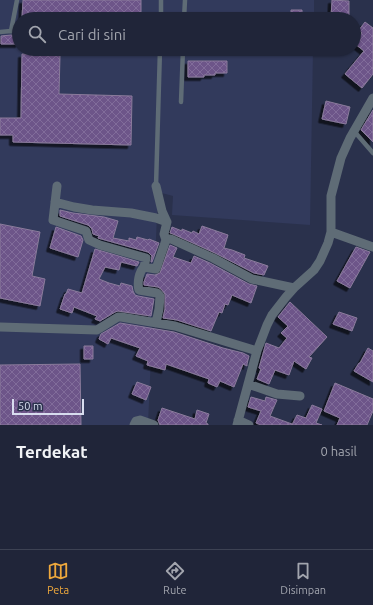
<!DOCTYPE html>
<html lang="id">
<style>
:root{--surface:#202539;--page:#2d3144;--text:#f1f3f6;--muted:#a2a5ae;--line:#3d4253;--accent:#eea83c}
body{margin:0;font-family:Ubuntu,sans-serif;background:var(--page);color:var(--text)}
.scale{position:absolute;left:12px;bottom:10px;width:72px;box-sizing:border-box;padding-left:4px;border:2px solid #d8ddef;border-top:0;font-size:11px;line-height:14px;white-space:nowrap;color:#d8ddef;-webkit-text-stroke:3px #2a314c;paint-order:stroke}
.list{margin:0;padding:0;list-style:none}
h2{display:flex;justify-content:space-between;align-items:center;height:52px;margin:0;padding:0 16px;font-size:17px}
h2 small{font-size:13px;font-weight:400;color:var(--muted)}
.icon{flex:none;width:22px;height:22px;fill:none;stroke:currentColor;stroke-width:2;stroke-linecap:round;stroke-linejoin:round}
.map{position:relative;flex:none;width:373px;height:425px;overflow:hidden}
.search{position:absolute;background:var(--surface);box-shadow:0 1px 3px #0004;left:12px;right:12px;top:12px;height:44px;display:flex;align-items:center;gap:10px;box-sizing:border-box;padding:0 14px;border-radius:22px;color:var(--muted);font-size:15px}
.sheet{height:124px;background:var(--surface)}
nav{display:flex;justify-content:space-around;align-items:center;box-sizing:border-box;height:56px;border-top:1px solid var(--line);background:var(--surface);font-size:11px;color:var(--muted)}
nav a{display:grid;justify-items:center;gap:2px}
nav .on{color:var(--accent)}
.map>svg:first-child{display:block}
.built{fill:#323a5c}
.building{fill:url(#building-cross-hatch);stroke:#8a7b9b;filter:url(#shadow)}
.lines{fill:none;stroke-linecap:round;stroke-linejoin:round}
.service{stroke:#5f6c76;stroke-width:4.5}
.minor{stroke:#5f6c76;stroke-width:9}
</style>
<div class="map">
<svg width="373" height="425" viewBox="0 0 373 425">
<defs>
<pattern id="building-cross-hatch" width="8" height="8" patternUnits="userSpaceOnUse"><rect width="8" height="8" fill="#6d5489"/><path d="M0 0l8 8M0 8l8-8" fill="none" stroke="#816c9a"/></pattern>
<filter id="shadow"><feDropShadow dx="-3.5" dy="3.5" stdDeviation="0" flood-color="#0009"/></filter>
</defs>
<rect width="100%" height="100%" fill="#2a314c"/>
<path class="built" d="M 0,0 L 314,0 L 314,19 L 19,19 L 19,49 L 313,49 L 310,225 L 172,215 L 173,196 L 158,192 L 148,425 L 0,425 Z"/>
<path class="building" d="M 23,0 L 141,0 L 141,19 L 22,19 Z
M 332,0 L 349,1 L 349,19 L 331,19 Z
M 291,10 L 302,10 L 302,19 L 291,19 Z
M 365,22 L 373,28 L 373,74 L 362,88 L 345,74 L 364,51 L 354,43 L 362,33 L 359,30 Z
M 11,35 L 19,36 L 19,44 L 1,44 L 1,36 Z
M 22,54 L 60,55 L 59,94 L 132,96 L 131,145 L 13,142 L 13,135 L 0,135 L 0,118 L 21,118 Z
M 188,61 L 227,61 L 227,73 L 215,73 L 215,75 L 204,75 L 204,77 L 188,77 Z
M 326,101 L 350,107 L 346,124 L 322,119 Z
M 373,110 L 373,142 L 361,130 Z
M 60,210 L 73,213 L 104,217 L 118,221 L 113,238 L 129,241 L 129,238 L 136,240 L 137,237 L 148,240 L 149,239 L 159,243 L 152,262 L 151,262 L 152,256 L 148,252 L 98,238 L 99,236 L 93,234 L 92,229 L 88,225 L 60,216 Z
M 0,224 L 40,232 L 32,276 L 45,279 L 40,306 L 0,298 Z
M 202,226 L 228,235 L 224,248 L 232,250 L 245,255 L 244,258 L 268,266 L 264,275 L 254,273 L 215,253 L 173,234 L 170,233 L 172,227 L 182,231 L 182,229 L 192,233 L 193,231 L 199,234 Z
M 56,227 L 81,236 L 83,240 L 78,257 L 50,248 Z
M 170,245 L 177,248 L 173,257 L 191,263 L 194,256 L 210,263 L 249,284 L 257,286 L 251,303 L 232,295 L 228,305 L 225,304 L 222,313 L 219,312 L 211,331 L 177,320 L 163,318 L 165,309 L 165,294 L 161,289 L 158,287 L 144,285 L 144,282 L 147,274 L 155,275 L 160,273 Z
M 356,247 L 370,252 L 350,288 L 337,281 Z
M 95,249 L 139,262 L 137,266 L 121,262 L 119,270 L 105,267 L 99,279 L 109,283 L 120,286 L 121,283 L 132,286 L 133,291 L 135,295 L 138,296 L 154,299 L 151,316 L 118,311 L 115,312 L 100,321 L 95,319 L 97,316 L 74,307 L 72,313 L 60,309 L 65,294 L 66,294 L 68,289 L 82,293 Z
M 290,302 L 327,337 L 309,357 L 312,358 L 306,369 L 294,361 L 289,375 L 275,370 L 269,384 L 257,379 L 261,369 L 259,368 L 266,343 L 279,348 L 287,338 L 281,333 L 288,326 L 278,317 Z
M 339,312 L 357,318 L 352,331 L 333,324 Z
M 120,323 L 174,332 L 223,348 L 243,353 L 249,356 L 247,364 L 247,366 L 243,364 L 234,387 L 220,381 L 217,387 L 208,383 L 209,379 L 166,364 L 165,370 L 147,365 L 148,361 L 136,356 L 140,348 L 111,338 L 108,344 L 99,339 L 101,334 Z
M 84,346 L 93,346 L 93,359 L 84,359 Z
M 368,348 L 373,351 L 373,382 L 354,371 L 359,363 L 360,363 Z
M 80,364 L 81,425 L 0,425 L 0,365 Z
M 137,382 L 151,387 L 146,400 L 132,394 Z
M 335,383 L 373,399 L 373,411 L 367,425 L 337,425 L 340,418 L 324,411 Z
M 251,397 L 265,401 L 266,397 L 277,400 L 270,416 L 292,424 L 292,425 L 261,425 L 256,423 L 261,411 L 248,407 Z
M 312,405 L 322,409 L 316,423 L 322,425 L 292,425 L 297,415 L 306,418 Z
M 162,408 L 195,419 L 197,410 L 209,414 L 206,423 L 208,424 L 208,425 L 160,425 L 158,420 Z"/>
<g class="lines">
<path class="service" d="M 161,19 L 161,0
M 184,19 L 185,0
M 11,31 L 19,32
M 0,32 L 11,31 L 17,0
M 181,102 L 183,49
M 354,131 L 373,153
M 156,186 L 160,49"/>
<path class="minor" d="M 57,186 L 53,220 L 86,231 L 89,240 L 100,245 L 146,258 L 144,267
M 156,186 L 162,211 L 167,222 L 164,234 L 166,240
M 55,202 L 74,207 L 92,210 L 131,213 L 156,218 L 167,222
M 331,232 L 373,247
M 156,323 L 159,309 L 160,296 L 157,293 L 139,290 C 137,283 139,272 144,267 L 156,269 L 166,240 L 168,239 L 171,239 L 213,258 L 252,279 L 294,288
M 0,327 L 97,330 L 118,317 L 121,317 L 175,326 L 257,351
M 248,384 L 277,394 L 300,396
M 238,420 L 249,425
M 134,425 L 136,421 L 140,420 L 154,425
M 237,425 L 257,351 L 267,325 L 272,315 L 286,297 L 294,288 L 314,270 L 320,261 L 328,243 L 331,232 L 331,196 L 341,158 L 350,138 L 373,98"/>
</g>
</svg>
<div class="scale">50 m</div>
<div class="search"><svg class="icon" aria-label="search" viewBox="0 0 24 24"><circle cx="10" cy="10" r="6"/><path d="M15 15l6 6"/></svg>Cari di sini</div>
</div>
<section class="sheet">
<h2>Terdekat<small>0 hasil</small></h2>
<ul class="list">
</ul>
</section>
<nav>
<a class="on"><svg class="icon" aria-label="map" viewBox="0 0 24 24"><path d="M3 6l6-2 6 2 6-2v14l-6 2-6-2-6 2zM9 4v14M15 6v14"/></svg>Peta</a>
<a><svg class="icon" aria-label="directions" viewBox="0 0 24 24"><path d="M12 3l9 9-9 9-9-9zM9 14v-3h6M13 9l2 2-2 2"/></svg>Rute</a>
<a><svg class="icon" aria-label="saved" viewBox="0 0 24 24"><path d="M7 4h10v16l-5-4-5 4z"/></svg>Disimpan</a>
</nav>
